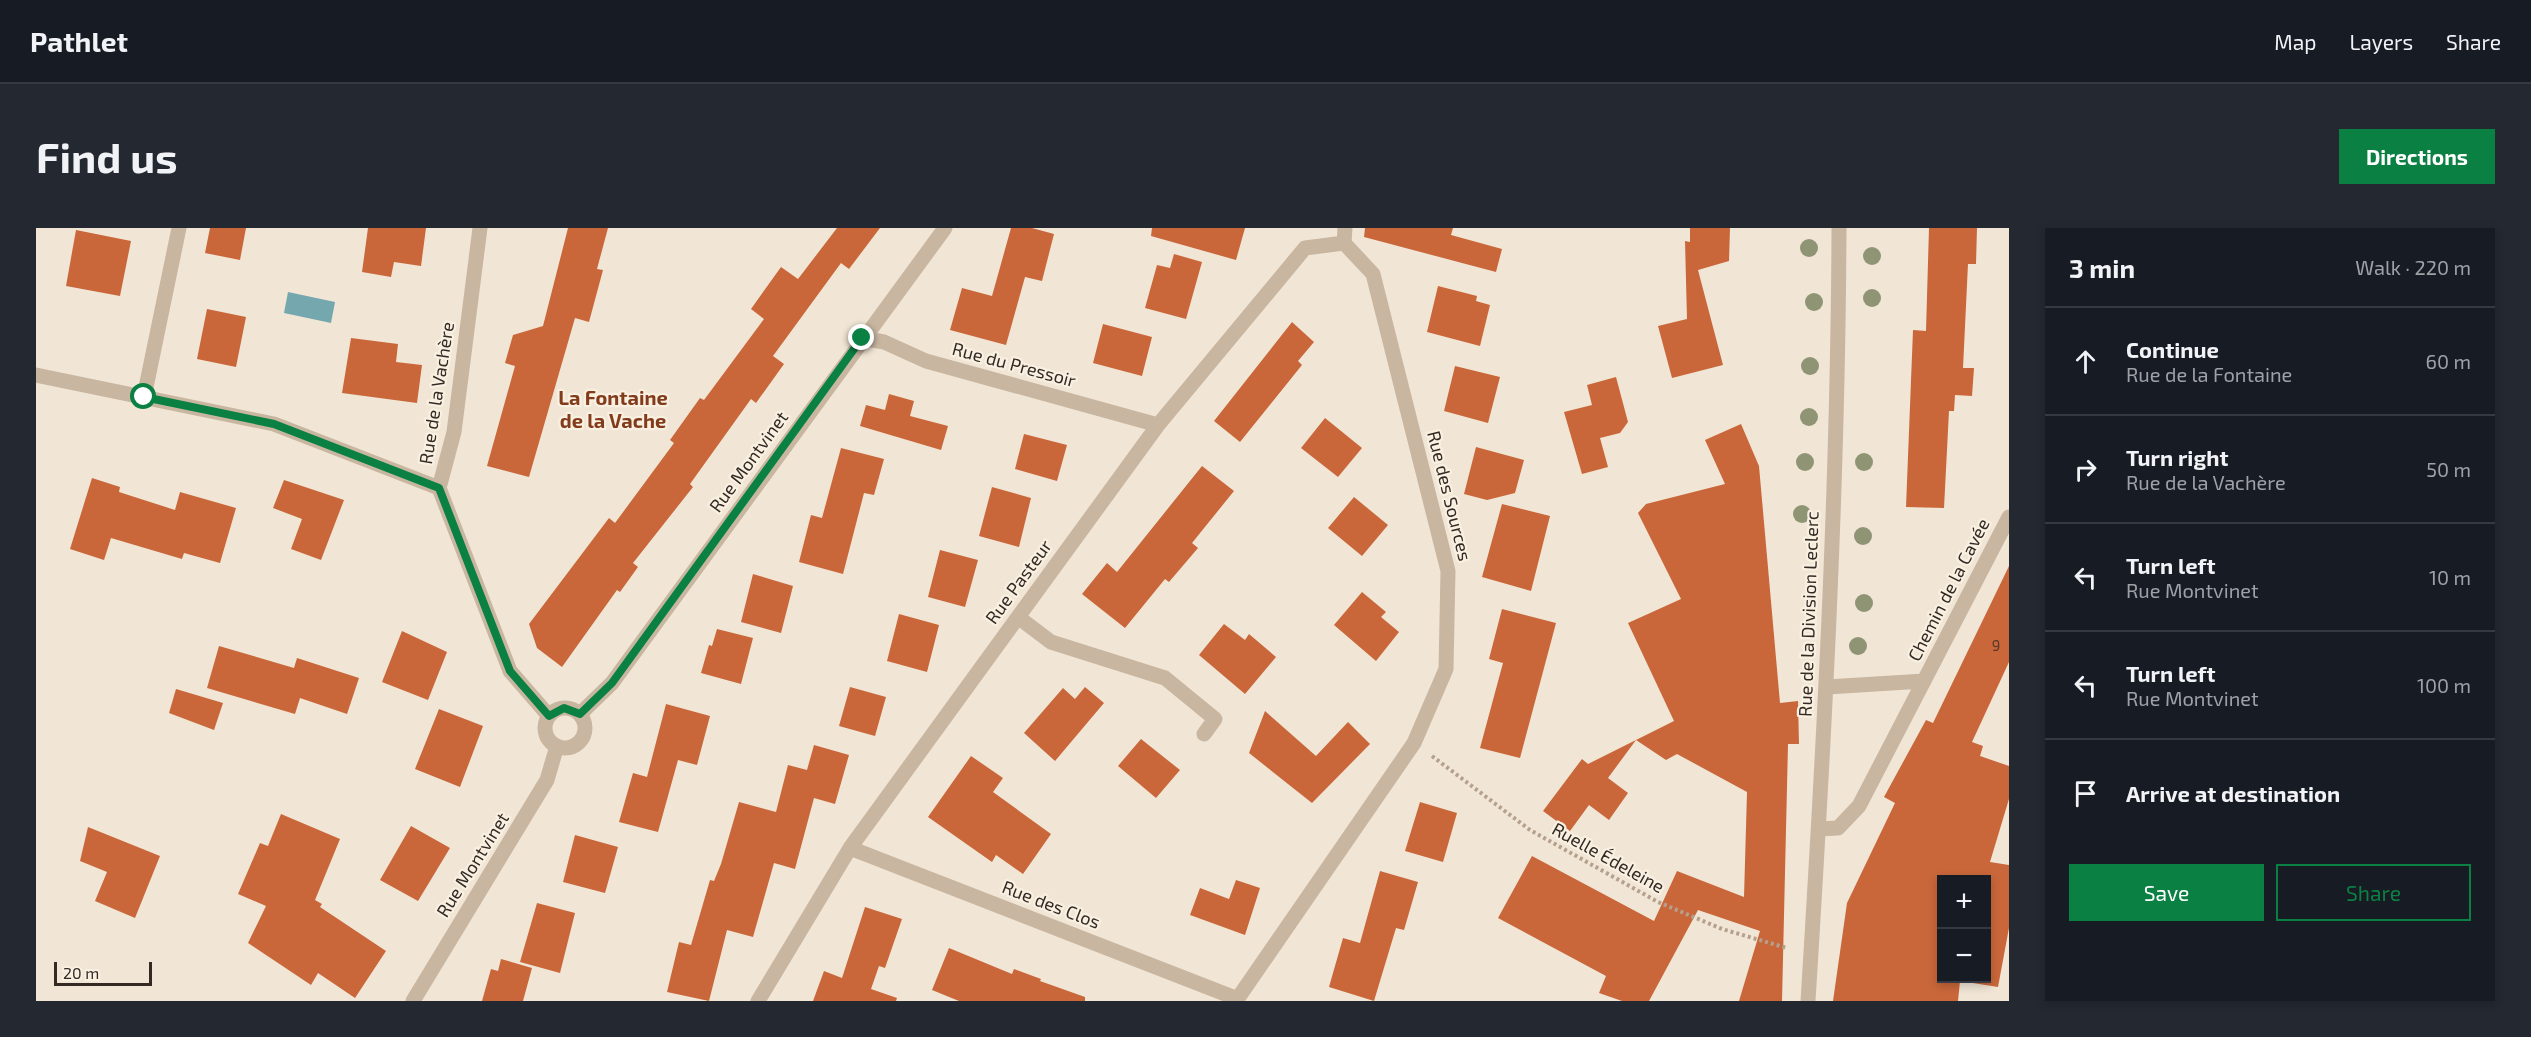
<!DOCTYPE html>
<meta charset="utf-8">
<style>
:root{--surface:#171b24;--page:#242831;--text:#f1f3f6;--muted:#9ea1a6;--line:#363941;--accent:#0b8043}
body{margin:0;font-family:"Exo 2",sans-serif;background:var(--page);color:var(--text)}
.controls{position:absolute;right:18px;bottom:18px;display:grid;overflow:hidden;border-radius:0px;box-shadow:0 3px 9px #0003}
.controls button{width:54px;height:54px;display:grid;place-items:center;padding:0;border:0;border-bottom:2px solid var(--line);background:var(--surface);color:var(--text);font:30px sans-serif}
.scale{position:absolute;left:18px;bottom:15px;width:98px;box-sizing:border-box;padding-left:6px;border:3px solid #332a24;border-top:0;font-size:16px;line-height:21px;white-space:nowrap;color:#332a24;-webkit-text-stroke:4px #f9f0e1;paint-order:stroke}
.stop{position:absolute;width:18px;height:18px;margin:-14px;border:4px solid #0b8043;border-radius:50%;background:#fff}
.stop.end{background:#0b8043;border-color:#fff;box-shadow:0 2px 6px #0008}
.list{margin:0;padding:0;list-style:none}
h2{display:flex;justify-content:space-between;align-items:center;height:78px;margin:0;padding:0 24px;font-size:26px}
h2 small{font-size:20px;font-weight:400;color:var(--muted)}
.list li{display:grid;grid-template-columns:39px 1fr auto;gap:18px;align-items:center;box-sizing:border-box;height:108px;padding:0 24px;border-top:2px solid var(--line)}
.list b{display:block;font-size:22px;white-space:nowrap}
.list p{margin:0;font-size:20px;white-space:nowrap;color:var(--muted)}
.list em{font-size:20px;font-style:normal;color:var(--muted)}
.actions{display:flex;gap:12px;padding:18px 24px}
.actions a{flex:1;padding:14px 0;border:2px solid var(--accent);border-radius:0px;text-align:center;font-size:21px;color:var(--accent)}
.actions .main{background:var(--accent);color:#fff}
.icon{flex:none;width:33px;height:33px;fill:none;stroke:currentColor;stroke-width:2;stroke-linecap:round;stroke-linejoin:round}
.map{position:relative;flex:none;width:1973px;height:773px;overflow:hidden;border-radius:0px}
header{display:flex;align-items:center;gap:36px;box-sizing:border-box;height:84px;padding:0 30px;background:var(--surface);border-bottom:2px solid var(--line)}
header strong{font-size:28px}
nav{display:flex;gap:33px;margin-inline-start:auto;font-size:21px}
.intro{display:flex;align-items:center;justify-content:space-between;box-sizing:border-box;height:144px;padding:0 36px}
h1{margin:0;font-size:42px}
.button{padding:15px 27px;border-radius:0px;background:var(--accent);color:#fff;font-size:21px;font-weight:700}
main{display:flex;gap:36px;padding:0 36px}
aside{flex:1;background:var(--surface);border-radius:0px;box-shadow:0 3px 9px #0003}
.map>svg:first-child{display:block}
.water{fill:#74a8ae}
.building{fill:#c9673a;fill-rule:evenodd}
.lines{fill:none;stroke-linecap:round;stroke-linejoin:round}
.path{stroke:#b4a08c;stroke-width:4;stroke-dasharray:3 3;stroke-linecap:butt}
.minor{stroke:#c9b6a1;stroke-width:15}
.tree{fill:#8f9475}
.route{stroke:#0b8043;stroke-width:8}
.labels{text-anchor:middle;stroke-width:4.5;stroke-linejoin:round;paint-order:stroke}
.number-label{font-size:15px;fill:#58392a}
.street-label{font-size:18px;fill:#332a24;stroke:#f9f0e1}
.neighbourhood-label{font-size:20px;font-weight:bold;fill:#833c1b;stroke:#f9f0e1}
</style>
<header>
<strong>Pathlet</strong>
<nav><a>Map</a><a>Layers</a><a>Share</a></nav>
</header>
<div class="intro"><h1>Find us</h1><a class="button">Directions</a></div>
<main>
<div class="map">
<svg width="1973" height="773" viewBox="0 0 1973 773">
<rect width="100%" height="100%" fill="#f1e6d5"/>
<path class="water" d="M 252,64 L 299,74 L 295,95 L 248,85 Z"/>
<path class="building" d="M 174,0 L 210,0 L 204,32 L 169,25 Z
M 332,0 L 390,0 L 385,38 L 358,34 L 355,49 L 326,44 Z
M 532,0 L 572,0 L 561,41 L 567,42 L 553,94 L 539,90 L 493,249 L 451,238 L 479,138 L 469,135 L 477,107 L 507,98 Z
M 801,0 L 844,0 L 813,41 L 805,35 L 737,128 L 748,136 L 720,175 L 715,171 L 654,256 L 657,259 L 597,335 L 602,339 L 584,364 L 581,362 L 526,439 L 501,420 L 493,396 L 573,290 L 579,295 L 638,215 L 634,212 L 664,170 L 668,172 L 728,91 L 715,81 L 745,39 L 762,51 Z
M 975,0 L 996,0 L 1018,6 L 1006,53 L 989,49 L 970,117 L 914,102 L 926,60 L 956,68 Z
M 1116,0 L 1209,0 L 1200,32 L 1115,8 Z
M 1329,0 L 1417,0 L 1415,7 L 1466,21 L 1460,44 L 1328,9 Z
M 1654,0 L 1694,0 L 1693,33 L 1662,42 L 1687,137 L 1636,150 L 1622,98 L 1651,91 L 1649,13 L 1654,14 Z
M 1893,0 L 1941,0 L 1940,36 L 1932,36 L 1927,140 L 1938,140 L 1936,168 L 1919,167 L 1918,183 L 1913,183 L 1908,280 L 1870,279 L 1877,102 L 1890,103 Z
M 40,2 L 95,13 L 84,68 L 30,58 Z
M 1138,26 L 1166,34 L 1150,91 L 1109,80 L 1121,37 L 1134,40 Z
M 1402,58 L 1441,68 L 1440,73 L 1454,77 L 1444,118 L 1391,104 Z
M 171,81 L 210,89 L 200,139 L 161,131 Z
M 1256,94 L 1278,114 L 1262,133 L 1266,137 L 1204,214 L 1178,193 Z
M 1067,96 L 1116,109 L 1106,148 L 1057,135 Z
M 315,110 L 362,116 L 360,134 L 386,137 L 381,175 L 306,165 Z
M 1419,138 L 1464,149 L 1452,195 L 1408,183 Z
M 1580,149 L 1592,194 L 1584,205 L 1564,210 L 1572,239 L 1546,246 L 1528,184 L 1556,177 L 1551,157 Z
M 853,166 L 878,173 L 874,188 L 912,198 L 905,222 L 824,198 L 830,177 L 849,182 Z
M 1289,190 L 1326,220 L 1302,249 L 1265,220 Z
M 1705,196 L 1723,238 L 1744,475 L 1762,473 L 1763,516 L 1752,516 L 1746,773 L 1703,773 L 1724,703 L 1662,682 L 1613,773 L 1586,773 L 1563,765 L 1570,748 L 1462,690 L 1496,628 L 1618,693 L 1641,643 L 1708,669 L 1711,564 L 1641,526 L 1630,532 L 1600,512 L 1638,493 L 1592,395 L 1645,371 L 1602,285 L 1610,276 L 1689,256 L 1669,212 Z
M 988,206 L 1031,217 L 1021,253 L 979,241 Z
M 1440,219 L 1488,232 L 1479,265 L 1451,272 L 1428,266 Z
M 805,220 L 848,231 L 838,267 L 828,265 L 807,346 L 763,334 L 775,287 L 786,290 Z
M 1166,238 L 1198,263 L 1156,315 L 1162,320 L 1133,354 L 1129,351 L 1089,400 L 1046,366 L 1071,335 L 1081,344 Z
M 56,250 L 84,259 L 83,264 L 139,282 L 144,264 L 200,280 L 184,335 L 148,325 L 146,331 L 75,310 L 68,332 L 34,321 Z
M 248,252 L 308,272 L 285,332 L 255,321 L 266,291 L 237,280 Z
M 956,259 L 995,270 L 983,319 L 943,308 Z
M 1318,269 L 1352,297 L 1326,328 L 1292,300 Z
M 1466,276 L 1514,288 L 1495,363 L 1446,349 Z
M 904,322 L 942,332 L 929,379 L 892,369 Z
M 1973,338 L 1973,434 L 1936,514 L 1947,518 L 1944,528 L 1973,538 L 1973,571 L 1954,634 L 1973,637 L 1973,700 L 1962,759 L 1924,753 L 1922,773 L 1797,773 L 1811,675 L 1859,575 L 1848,569 L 1890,492 L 1897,495 ZM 1905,651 L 1950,651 L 1950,750 L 1905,750 Z
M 717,346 L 757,358 L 745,405 L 705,394 Z
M 1326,364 L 1350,384 L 1345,389 L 1363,404 L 1340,433 L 1298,397 Z
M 1466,381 L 1520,395 L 1484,530 L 1444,520 L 1467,435 L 1453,431 Z
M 863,386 L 903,397 L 891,444 L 851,433 Z
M 1188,396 L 1209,412 L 1213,406 L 1240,429 L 1209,466 L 1163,427 Z
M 681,401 L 717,410 L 705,456 L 665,445 L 673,417 L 676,418 Z
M 366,403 L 411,424 L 392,472 L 346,454 Z
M 183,418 L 258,440 L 261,430 L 323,450 L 311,486 L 264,470 L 259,486 L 171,460 Z
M 814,459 L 850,469 L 839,508 L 803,498 Z
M 1049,459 L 1068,475 L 1019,533 L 988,505 L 1027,460 L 1039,471 Z
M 140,461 L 187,475 L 178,502 L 133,485 Z
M 630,476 L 674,488 L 661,537 L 642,532 L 622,604 L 583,594 L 597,545 L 611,549 Z
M 403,481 L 447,498 L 424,559 L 379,541 Z
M 1229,483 L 1280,528 L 1312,494 L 1334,516 L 1276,575 L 1213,525 Z
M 1105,511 L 1144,542 L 1120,570 L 1082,538 Z
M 1600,512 L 1572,550 L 1592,565 L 1573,592 L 1553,577 L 1534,603 L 1507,583 L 1546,531 L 1552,536 Z
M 778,517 L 813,527 L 799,576 L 778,570 L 759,641 L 738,635 L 717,709 L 691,702 L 673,773 L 631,764 L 643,714 L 655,717 L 674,652 L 678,653 L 685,636 L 703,574 L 740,584 L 752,537 L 771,542 Z
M 935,528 L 967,550 L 957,564 L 1015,606 L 987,646 L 960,627 L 956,634 L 892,589 Z
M 1384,574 L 1421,585 L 1407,634 L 1369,623 Z
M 245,586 L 304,611 L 279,672 L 286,676 L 284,679 L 350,723 L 319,770 L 282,745 L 275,757 L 212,715 L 230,678 L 202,666 L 224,615 L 232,618 Z
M 375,598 L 414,620 L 382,673 L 344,652 Z
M 52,599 L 124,628 L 99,690 L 59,673 L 71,644 L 44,633 Z
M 539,607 L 582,619 L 569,665 L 527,654 Z
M 1344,643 L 1382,654 L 1368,702 L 1360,700 L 1338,773 L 1293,759 L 1307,710 L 1324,715 Z
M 1200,652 L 1224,660 L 1209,707 L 1154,687 L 1164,660 L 1193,671 Z
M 501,675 L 539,685 L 524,745 L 484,734 Z
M 829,679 L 866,691 L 849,740 L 843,738 L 835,761 L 861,770 L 860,773 L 777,773 L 788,743 L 806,750 Z
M 913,720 L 976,746 L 978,741 L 1005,751 L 1004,753 L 1049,769 L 1049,773 L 923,773 L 896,762 Z
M 465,731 L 496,740 L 487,773 L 446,773 L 455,741 L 462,743 Z"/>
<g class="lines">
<path class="path" d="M 1396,528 L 1494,602 L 1622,674 L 1686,701 L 1751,720"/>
<path class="minor" d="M 444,0 L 418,204 L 403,260 L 474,443 L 513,488
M 1308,15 L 1309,0
M 826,110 L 848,114 L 890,133 L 1122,197
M 0,147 L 238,196 L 403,260
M 108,169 L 143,0
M 982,389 L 1015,414 L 1129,450 L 1179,491 L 1168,506
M 1791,459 L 1888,453
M509 500a20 20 0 1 1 40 0a20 20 0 1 1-40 0Z
M 544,486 L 576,455 L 909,0
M 1783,601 L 1802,600 L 1823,578 L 1973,289
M 814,620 L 1202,771
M 377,773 L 511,552 L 521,518
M 722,773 L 814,620 L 982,389 L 1122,197 L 1269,20 L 1308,15
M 1200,773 L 1378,515 L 1410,441 L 1412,343 L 1337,46 L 1308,15
M 1772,773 C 1788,516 1802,258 1803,0"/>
</g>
<g class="tree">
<circle cx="1773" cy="20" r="9"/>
<circle cx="1836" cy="28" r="9"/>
<circle cx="1836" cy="70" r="9"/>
<circle cx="1778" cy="74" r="9"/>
<circle cx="1774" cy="138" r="9"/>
<circle cx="1773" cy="189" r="9"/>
<circle cx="1769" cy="234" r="9"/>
<circle cx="1828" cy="234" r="9"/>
<circle cx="1766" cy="286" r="9"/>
<circle cx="1827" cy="308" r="9"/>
<circle cx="1828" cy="375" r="9"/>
<circle cx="1822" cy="418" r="9"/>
</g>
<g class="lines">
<path class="route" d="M 108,169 L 238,196 L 403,260 L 474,443 L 513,488 L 528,480 L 544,486 L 576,455 L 826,110"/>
</g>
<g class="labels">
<g class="number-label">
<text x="1960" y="423">9</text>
</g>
<g class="street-label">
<text transform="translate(978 137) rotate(15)" y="6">Rue du Pressoir</text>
<text transform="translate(401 165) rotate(-81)" y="6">Rue de la Vachère</text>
<text transform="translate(713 234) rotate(-54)" y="6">Rue Montvinet</text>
<text transform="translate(1413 268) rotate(76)" y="6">Rue des Sources</text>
<text transform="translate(983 354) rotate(-54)" y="6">Rue Pasteur</text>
<text transform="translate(1913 362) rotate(-63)" y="6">Chemin de la Cavée</text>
<text transform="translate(1773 386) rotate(-88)" y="6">Rue de la Division Leclerc</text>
<text transform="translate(1572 630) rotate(29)" y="6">Ruelle Édeleine</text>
<text transform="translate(437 637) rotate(-58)" y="6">Rue Montvinet</text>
<text transform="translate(1015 677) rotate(21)" y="6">Rue des Clos</text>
</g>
<g class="neighbourhood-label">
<text x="577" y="177">La Fontaine<tspan x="577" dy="23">de la Vache</tspan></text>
</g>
</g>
</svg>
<div class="controls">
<button>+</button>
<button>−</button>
</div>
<div class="scale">20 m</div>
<div class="stop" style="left:108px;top:169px"></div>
<div class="stop end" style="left:826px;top:110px"></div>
</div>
<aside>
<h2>3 min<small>Walk · 220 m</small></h2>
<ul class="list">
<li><svg class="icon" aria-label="ahead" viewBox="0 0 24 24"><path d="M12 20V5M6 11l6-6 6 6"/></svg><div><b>Continue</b><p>Rue de la Fontaine</p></div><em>60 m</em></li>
<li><svg class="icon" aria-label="right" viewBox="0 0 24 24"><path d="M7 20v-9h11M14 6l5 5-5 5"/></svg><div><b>Turn right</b><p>Rue de la Vachère</p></div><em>50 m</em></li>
<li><svg class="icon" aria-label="left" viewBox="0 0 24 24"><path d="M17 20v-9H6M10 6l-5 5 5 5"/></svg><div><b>Turn left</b><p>Rue Montvinet</p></div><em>10 m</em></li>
<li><svg class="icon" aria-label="left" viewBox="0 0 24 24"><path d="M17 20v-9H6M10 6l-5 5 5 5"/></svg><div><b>Turn left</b><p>Rue Montvinet</p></div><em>100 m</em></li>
<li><svg class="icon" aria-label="arrive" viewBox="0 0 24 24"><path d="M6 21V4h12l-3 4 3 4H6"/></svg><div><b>Arrive at destination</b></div></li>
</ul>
<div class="actions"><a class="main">Save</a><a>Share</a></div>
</aside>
</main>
